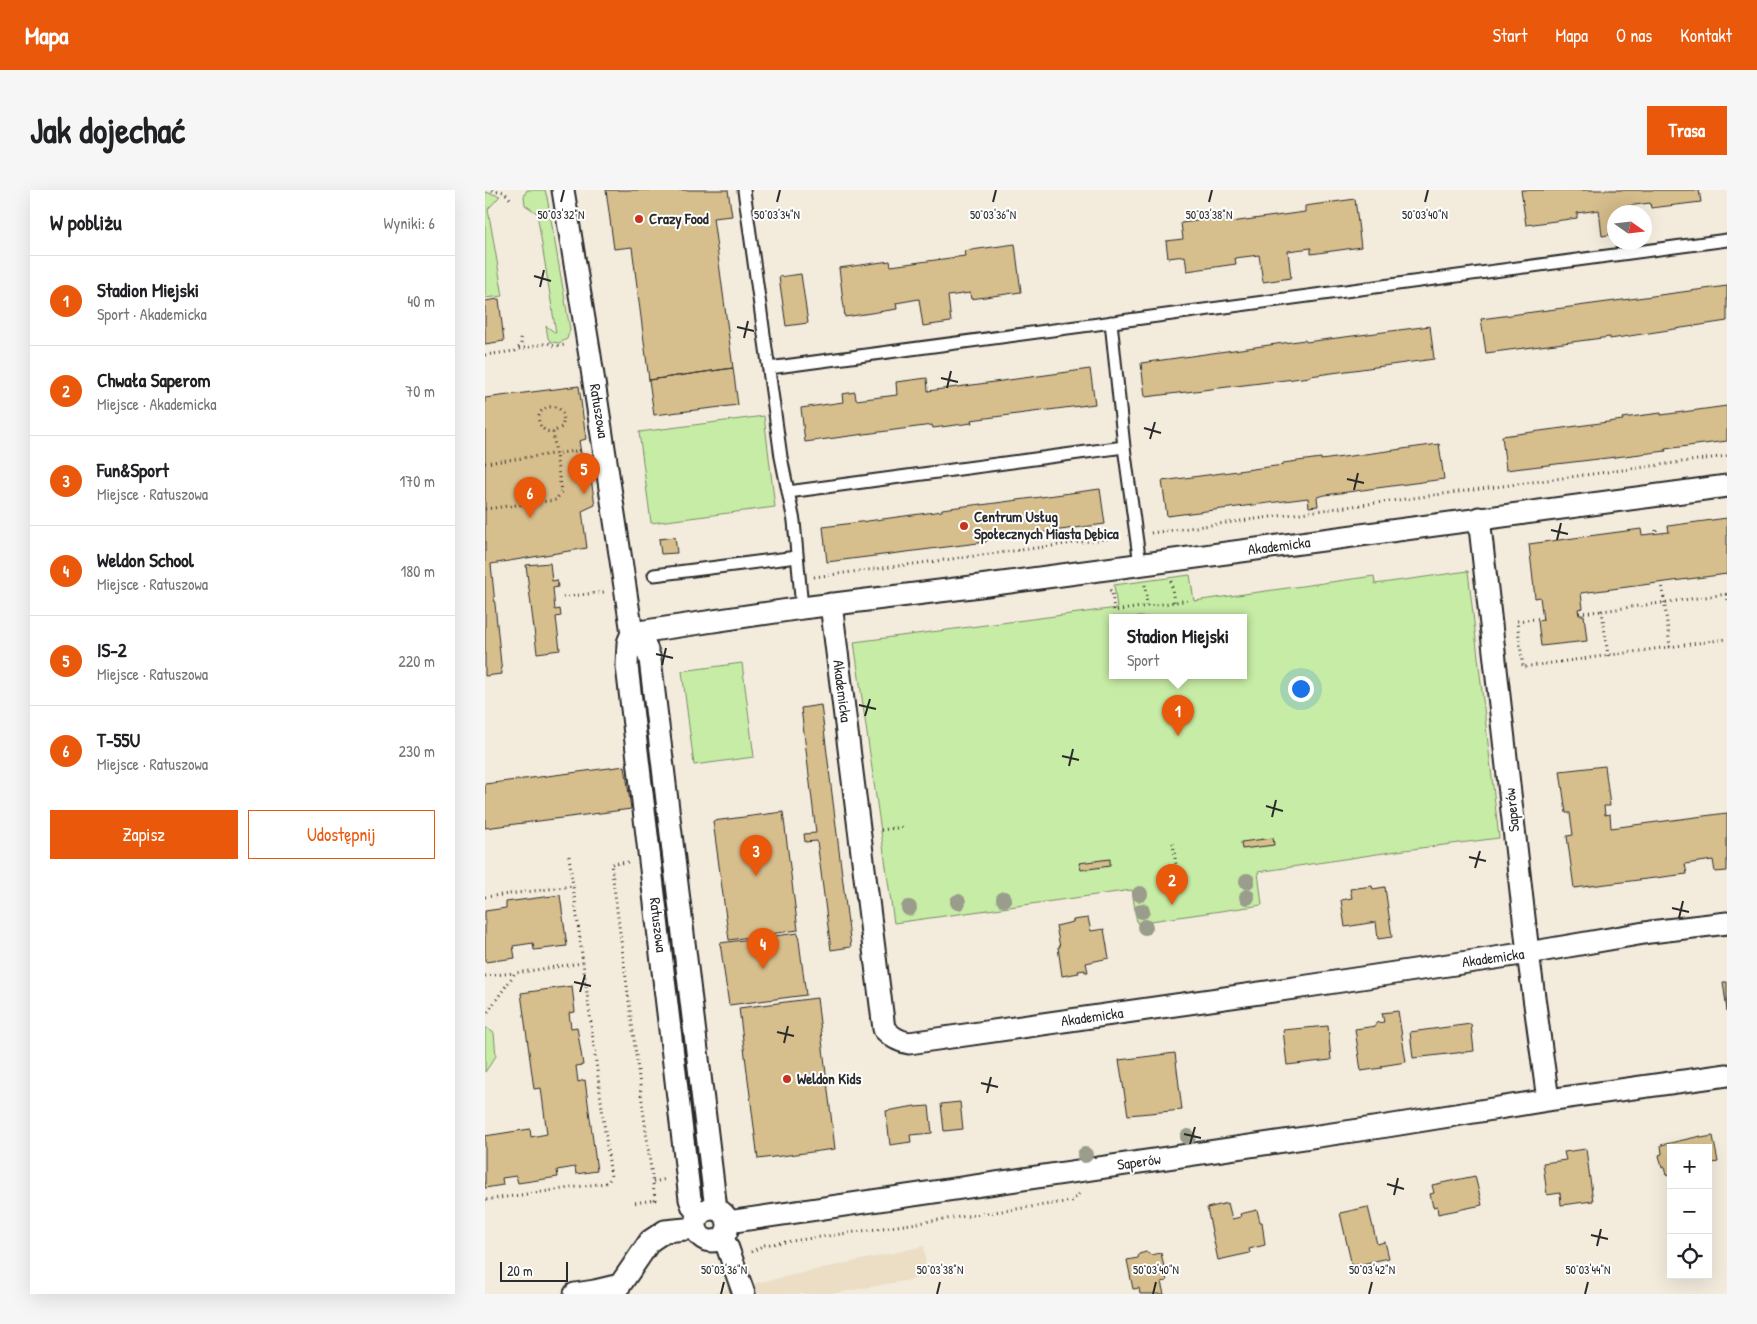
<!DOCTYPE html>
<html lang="pl">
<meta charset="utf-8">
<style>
:root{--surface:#fff;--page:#f6f6f6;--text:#202124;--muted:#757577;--line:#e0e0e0;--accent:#ea580c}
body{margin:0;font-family:"Patrick Hand",sans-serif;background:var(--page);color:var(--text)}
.controls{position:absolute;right:15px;bottom:15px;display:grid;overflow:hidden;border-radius:0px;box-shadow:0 5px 20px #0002}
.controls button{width:45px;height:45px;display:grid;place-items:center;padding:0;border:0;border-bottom:1px solid var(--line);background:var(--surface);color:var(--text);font:25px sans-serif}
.compass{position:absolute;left:1122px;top:15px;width:45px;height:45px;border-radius:50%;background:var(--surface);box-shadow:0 5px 20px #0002;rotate:104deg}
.scale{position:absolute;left:15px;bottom:12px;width:68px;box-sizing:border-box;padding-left:5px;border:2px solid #2b2b2b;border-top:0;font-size:14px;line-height:18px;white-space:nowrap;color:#2b2b2b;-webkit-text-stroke:4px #fff;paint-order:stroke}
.you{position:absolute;left:815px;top:498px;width:18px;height:18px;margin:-12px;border:4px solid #fff;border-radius:50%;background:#1a73e8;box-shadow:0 0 0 8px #1a73e833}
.badge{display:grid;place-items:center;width:32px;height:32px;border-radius:50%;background:var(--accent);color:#fff;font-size:16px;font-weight:700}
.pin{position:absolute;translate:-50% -41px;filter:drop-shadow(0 1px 2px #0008)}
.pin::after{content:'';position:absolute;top:26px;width:18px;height:15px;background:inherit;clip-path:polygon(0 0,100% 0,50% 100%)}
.popup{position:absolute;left:624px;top:424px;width:138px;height:65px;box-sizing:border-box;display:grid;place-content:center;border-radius:0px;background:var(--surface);filter:drop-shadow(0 1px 4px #0005);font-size:16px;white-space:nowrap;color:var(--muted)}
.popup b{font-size:19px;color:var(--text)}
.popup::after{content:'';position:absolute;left:50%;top:100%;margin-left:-10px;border:10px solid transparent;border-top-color:var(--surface)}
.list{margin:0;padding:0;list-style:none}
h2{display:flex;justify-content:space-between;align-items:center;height:65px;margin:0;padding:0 20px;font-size:21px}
h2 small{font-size:16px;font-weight:400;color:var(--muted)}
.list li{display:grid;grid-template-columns:32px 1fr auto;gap:15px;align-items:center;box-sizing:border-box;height:90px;padding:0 20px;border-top:1px solid var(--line)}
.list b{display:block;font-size:19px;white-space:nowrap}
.list p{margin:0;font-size:16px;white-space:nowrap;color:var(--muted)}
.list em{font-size:16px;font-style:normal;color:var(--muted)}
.actions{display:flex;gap:10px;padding:15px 20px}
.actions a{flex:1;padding:11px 0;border:1px solid var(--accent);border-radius:0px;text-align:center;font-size:18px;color:var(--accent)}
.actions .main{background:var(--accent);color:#fff}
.icon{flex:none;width:28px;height:28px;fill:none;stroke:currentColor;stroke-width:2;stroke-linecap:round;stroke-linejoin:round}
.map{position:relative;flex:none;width:1242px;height:1104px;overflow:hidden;border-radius:0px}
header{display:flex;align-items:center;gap:30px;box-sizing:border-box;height:70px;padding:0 25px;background:var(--accent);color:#fff}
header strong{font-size:24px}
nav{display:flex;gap:28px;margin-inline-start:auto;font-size:18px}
.intro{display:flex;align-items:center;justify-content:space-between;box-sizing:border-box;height:120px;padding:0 30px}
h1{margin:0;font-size:35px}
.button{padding:12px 22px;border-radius:0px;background:var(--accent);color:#fff;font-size:18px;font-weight:700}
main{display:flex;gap:30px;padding:0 30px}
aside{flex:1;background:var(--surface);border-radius:0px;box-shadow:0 5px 20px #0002}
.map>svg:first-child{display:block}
.built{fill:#ebdec5}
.green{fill:#c7eca5;stroke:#798c68;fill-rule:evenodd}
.building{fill:#d7be8d;stroke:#2b2b2b}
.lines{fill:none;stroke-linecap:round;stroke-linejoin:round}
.service-casing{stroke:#2b2b2b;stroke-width:15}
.minor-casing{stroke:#2b2b2b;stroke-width:25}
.path{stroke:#2b2b2b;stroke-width:3;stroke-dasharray:1 4;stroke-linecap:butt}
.service{stroke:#fff;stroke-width:11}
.minor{stroke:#fff;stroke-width:21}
.tree{fill:#9a9c8c}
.ticks{fill:none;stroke:#2b2b2b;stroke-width:2}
.poi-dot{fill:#c8321e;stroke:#fff;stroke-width:2}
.labels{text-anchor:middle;stroke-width:4;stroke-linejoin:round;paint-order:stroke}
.poi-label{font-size:15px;font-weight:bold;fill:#2b2b2b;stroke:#fff;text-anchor:start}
.street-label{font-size:15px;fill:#2b2b2b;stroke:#fff}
.ticks-label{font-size:12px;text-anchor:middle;fill:#2b2b2b;stroke:#fff;stroke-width:4;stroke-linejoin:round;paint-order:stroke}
</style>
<header>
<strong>Mapa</strong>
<nav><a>Start</a><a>Mapa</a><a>O nas</a><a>Kontakt</a></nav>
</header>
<div class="intro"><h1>Jak dojechać</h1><a class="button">Trasa</a></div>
<main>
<aside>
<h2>W pobliżu<small>Wyniki: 6</small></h2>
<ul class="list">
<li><span class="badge">1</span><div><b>Stadion Miejski</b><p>Sport · Akademicka</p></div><em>40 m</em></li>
<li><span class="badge">2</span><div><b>Chwała Saperom</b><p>Miejsce · Akademicka</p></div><em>70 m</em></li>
<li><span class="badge">3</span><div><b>Fun&amp;Sport</b><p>Miejsce · Ratuszowa</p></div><em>170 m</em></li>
<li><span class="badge">4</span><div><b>Weldon School</b><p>Miejsce · Ratuszowa</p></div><em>180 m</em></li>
<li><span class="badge">5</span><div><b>IS-2</b><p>Miejsce · Ratuszowa</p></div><em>220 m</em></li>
<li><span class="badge">6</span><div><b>T-55U</b><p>Miejsce · Ratuszowa</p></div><em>230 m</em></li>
</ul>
<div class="actions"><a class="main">Zapisz</a><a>Udostępnij</a></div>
</aside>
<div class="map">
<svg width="1242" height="1104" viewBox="0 0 1242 1104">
<rect width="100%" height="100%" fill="#f3ecdd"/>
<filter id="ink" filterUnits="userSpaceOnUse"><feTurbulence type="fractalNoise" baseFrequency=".02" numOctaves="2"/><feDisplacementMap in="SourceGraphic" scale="10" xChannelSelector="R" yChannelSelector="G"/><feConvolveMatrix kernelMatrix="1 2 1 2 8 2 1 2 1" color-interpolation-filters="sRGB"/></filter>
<g filter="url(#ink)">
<path class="built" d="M 439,1056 L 442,1087 L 346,1104 L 221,1104 Z"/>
<path class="green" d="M 42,0 L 60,0 L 62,7 L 85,139 L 82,149 L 74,153 L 66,152 L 63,148 L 61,136 L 71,143 L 52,23 L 40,15 L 39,6 Z
M 0,2 L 15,6 L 3,19 L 18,106 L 0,108 Z
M 279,226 L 290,317 L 166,333 L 154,242 Z
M 983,381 L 1014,648 L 912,661 L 773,682 L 777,715 L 652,733 L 647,700 L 409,733 L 369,452 L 632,418 L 629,395 L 705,385 L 709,411 L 889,386 L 890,394 ZM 628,427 L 758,427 L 758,485 L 628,485 Z
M 156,473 L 177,639 L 172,642 L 151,474 Z
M 257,473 L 269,567 L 209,575 L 197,481 Z
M 171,666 L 183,666 L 200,809 L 188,810 Z
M 201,821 L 213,955 L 208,956 L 190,823 Z
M 0,837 L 9,843 L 11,866 L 0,882 Z"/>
<path class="building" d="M 121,0 L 243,0 L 247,26 L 228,28 L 248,178 L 164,190 L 147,57 L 129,59 Z
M 1036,0 L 1214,0 L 1216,12 L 1166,18 L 1165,13 L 1142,16 L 1143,22 L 1130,22 L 1130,44 L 1117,46 L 1114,20 L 1092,23 L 1092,28 L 1041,35 Z
M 870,9 L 876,57 L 826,64 L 826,58 L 803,61 L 806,88 L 778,92 L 774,65 L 750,68 L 751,74 L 702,81 L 700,66 L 683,68 L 681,51 L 698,49 L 696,33 L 745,27 L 746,32 L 820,22 L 820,16 Z
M 530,54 L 536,102 L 486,109 L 485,103 L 463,106 L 466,132 L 438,136 L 434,109 L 411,113 L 412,119 L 360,127 L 354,78 L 405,71 L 406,76 L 480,66 L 479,61 Z
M 316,84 L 323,133 L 301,136 L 294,87 Z
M 1242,96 L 1242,131 L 1125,149 L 1125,147 L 1001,163 L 996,129 Z
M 14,109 L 19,151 L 0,154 L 0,111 Z
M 945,136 L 949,169 L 825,186 L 825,187 L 660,207 L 656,173 L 820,150 L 821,152 Z
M 248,178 L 253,215 L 169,225 L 164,190 Z
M 605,179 L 610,214 L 486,230 L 487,233 L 448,238 L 447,235 L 320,252 L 316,218 L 358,212 L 357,204 L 370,202 L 371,210 L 412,205 L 411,192 L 442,188 L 443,201 Z
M 94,196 L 101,249 L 94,251 L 97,269 L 103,269 L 110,315 L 97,321 L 102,358 L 6,374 L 17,484 L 0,486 L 0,208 Z
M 1242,216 L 1242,251 L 1180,259 L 1181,261 L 1021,280 L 1017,246 L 1138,230 L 1137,228 L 1176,223 L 1176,225 Z
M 954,254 L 959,289 L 840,305 L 832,307 L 833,316 L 824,317 L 823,308 L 682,326 L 677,291 L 798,275 L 798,273 L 836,268 L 836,270 Z
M 615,299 L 620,334 L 501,350 L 501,352 L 342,372 L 338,337 L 457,321 L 457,319 L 496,314 L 496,315 Z
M 1242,328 L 1242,384 L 1096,403 L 1098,418 L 1093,419 L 1094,425 L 1099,425 L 1102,451 L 1056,456 L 1053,431 L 1058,430 L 1055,407 L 1050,408 L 1044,354 L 1156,339 L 1157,345 L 1184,342 L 1183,336 Z
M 190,347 L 192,363 L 176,364 L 174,349 Z
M 65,373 L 67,391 L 72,390 L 73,397 L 68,398 L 70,420 L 75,419 L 76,426 L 71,427 L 75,460 L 52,463 L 41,375 Z
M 336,515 L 366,757 L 346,760 L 332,651 L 320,652 L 319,644 L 331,643 L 316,518 Z
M 140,576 L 146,619 L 0,638 L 0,594 Z
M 1120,576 L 1125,616 L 1119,616 L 1120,625 L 1125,624 L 1126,638 L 1242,623 L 1242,681 L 1230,682 L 1228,670 L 1200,674 L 1202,684 L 1089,698 L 1082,646 L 1088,645 L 1085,623 L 1081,623 L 1075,581 Z
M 298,622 L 313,740 L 244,750 L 228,631 Z
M 788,648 L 789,655 L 757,659 L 756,652 Z
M 625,669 L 625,676 L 596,680 L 594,673 Z
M 887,696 L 888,699 L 900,697 L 907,747 L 893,749 L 891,732 L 860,737 L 856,710 L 867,708 L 865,699 Z
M 75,705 L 82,756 L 49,760 L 48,753 L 28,756 L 30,768 L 0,772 L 0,721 L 21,718 L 21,712 Z
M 603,728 L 606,741 L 619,739 L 624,768 L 601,773 L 603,782 L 600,782 L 600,780 L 593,781 L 594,783 L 577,786 L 573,757 L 575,757 L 571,736 L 588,732 L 588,730 Z
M 313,743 L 321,805 L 244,815 L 235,753 Z
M 1238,792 L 1242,792 L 1242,821 Z
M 87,796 L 90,822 L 84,823 L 86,838 L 92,837 L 98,875 L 91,876 L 93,892 L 100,890 L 112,981 L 91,984 L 90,977 L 72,980 L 73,987 L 33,993 L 31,986 L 17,988 L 18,995 L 0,998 L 0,946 L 45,939 L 46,947 L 62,944 L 56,898 L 49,899 L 36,803 Z
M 332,808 L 350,959 L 273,969 L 254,818 Z
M 913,821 L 921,872 L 896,876 L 897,878 L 876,881 L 870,839 L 891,836 L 891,833 L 899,832 L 897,823 Z
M 986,834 L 989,861 L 928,868 L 925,842 Z
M 843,836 L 846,870 L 802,875 L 798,840 Z
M 690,863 L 697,920 L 643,925 L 634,870 Z
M 475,912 L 478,939 L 459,941 L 456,914 Z
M 430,916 L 430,917 L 444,916 L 447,943 L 425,945 L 426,952 L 405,955 L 401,921 Z
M 1216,946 L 1216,948 L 1228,946 L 1233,972 L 1223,974 L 1223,958 L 1186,958 L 1186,985 L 1182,986 L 1180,977 L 1177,978 L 1174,965 L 1177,964 L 1176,955 Z
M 1101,959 L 1108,1011 L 1076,1015 L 1075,1003 L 1062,1005 L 1058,973 L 1081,970 L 1079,962 Z
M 990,986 L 997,1015 L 953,1024 L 952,1016 L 948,1017 L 945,1004 L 949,1003 L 947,995 Z
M 743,1013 L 747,1029 L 756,1027 L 755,1024 L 772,1020 L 775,1032 L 777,1032 L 780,1055 L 764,1059 L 765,1063 L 733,1070 L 722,1018 Z
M 883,1017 L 892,1054 L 900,1052 L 904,1068 L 867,1076 L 855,1023 Z
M 661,1062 L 666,1065 L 676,1063 L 682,1091 L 676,1092 L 679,1104 L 655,1104 L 654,1098 L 648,1099 L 642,1070 L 653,1068 L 654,1064 Z"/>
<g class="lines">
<g class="service-casing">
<path id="service" d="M 259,0 L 296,267 L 309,331 L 317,418
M 626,132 L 639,257 L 655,374
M 284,178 L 1242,50
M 303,302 L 639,257
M 169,385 L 312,367"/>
</g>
<g class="minor-casing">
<path id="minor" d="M 78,0 L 105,166 L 147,443 L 143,453 L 142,476 L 205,1009 L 208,1017 L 215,1024
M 994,328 L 1043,763 L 1063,910
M 346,414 L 399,839 C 407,847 413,851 424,853 L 823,796 L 1043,763 L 1165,742 L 1242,733
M 147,443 L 317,418 L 487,397 L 1242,296
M 147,443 L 159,452 L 165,469 L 231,1019
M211 1035a16 16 0 1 1 32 0a16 16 0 1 1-32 0Z
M 243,1032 L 902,936 L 1063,910 L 1242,885
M 236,1049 L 242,1056 L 259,1104
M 90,1104 L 110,1101 L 135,1095 L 165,1051 L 180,1041 L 211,1038"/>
</g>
<path class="path" d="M 7,0 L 19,2 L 27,11
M 34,159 L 63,153 L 69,156 L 81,155
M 0,165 L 30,161 L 36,155 L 36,148
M 0,273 L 98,260
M 0,319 L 71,310 L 76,302 L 68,242 L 77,237 C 86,207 46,214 55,234 C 57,240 62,242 68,242
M 1171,340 L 1171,343
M 666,343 L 1242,266
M 329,387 L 635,347
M 686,391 L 689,412
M 1177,392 L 1185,457
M 660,395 L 662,416
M 625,400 L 627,402 L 629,421 L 705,410
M 1241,404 L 1242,411
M 78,407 L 119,402
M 1094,423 L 1117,421
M 1058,428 L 1032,431 L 1038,477 L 1242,449
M 1123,466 L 1117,421 L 1242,404
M 396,640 L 419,637
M 688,653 L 694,697
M 84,666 L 88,696
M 143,672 L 126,674 L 170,1010 L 148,1013
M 0,707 L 88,696 L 126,987 L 123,992 L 120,993 L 0,1010
M 0,786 L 29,783
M 0,826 L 30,783 L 97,773
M 168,992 L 182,989
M 266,1062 L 279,1055 L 587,1011 L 594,1004"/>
<use href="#service" class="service"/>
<use href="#minor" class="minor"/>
</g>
<g class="tree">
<circle cx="762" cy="691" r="8"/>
<circle cx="655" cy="704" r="8"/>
<circle cx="762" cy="707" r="8"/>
<circle cx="519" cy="709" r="8"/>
<circle cx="473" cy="712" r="8"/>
<circle cx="424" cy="718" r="8"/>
<circle cx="657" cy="721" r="8"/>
<circle cx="660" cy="737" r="8"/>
<circle cx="703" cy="947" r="8"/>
<circle cx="600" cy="965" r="8"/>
</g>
</g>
<path class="ticks" d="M 76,12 L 79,0M 292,12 L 295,0M 508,12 L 511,0M 724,12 L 727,0M 940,12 L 943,0M 49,86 L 66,91M 55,97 L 59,80M 252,137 L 269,141M 259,148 L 263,131M 456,188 L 473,192M 462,198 L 466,181M 659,238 L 676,243M 665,249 L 670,232M 862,289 L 879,293M 869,300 L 873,283M 1066,340 L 1083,344M 1072,350 L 1076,333M 171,464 L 188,468M 177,475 L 181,458M 374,515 L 391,519M 380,526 L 385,509M 577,566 L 594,570M 584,576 L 588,559M 781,616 L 798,621M 787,627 L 791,610M 984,667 L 1001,671M 990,678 L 995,661M 1187,718 L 1204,722M 1194,728 L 1198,711M 89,792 L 106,796M 95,802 L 100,785M 292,842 L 309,846M 299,853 L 303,836M 496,893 L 513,897M 502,903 L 506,887M 699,944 L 716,948M 705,954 L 710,937M 902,994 L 919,999M 909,1005 L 913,988M 1106,1045 L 1123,1049M 1112,1056 L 1116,1039M 236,1104 L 239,1092M 452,1104 L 455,1092M 668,1104 L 671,1092M 884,1104 L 887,1092M 1100,1104 L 1103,1092"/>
<g class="poi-dot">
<circle cx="154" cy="29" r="5"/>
<circle cx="479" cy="336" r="5"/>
<circle cx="302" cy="889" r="5"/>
</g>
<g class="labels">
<g class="poi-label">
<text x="164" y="34">Crazy Food</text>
<text x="489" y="332">Centrum Usług<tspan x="489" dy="17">Społecznych Miasta Dębica</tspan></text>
<text x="312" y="894">Weldon Kids</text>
</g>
<g class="street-label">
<text transform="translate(114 221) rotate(81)" y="5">Ratuszowa</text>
<text transform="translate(794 356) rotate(-7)" y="5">Akademicka</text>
<text transform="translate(357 501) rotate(83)" y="5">Akademicka</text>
<text transform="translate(1027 620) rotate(-96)" y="5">Saperów</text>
<text transform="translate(173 735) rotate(83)" y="5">Ratuszowa</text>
<text transform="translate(1008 768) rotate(-8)" y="5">Akademicka</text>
<text transform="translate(607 827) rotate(-8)" y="5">Akademicka</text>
<text transform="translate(654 972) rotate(-8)" y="5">Saperów</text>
</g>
</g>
<g class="ticks-label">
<text x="76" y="29">50°03'32"N</text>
<text x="292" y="29">50°03'34"N</text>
<text x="508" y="29">50°03'36"N</text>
<text x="724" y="29">50°03'38"N</text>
<text x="940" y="29">50°03'40"N</text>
<text x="239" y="1084">50°03'36"N</text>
<text x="455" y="1084">50°03'38"N</text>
<text x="671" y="1084">50°03'40"N</text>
<text x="887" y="1084">50°03'42"N</text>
<text x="1103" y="1084">50°03'44"N</text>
</g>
</svg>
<div class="controls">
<button>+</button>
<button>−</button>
<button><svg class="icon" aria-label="locate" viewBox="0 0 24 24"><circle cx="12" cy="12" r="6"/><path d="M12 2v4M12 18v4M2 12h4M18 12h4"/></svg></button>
</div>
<svg class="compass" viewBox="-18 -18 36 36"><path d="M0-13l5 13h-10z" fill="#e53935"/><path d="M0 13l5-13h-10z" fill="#757577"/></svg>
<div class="scale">20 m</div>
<div class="you"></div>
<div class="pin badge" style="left:693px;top:546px">1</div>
<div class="popup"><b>Stadion Miejski</b>Sport</div>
<div class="pin badge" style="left:687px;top:715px">2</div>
<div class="pin badge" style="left:271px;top:686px">3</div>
<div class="pin badge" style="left:278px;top:779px">4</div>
<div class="pin badge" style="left:99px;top:304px">5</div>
<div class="pin badge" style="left:45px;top:328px">6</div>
</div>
</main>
